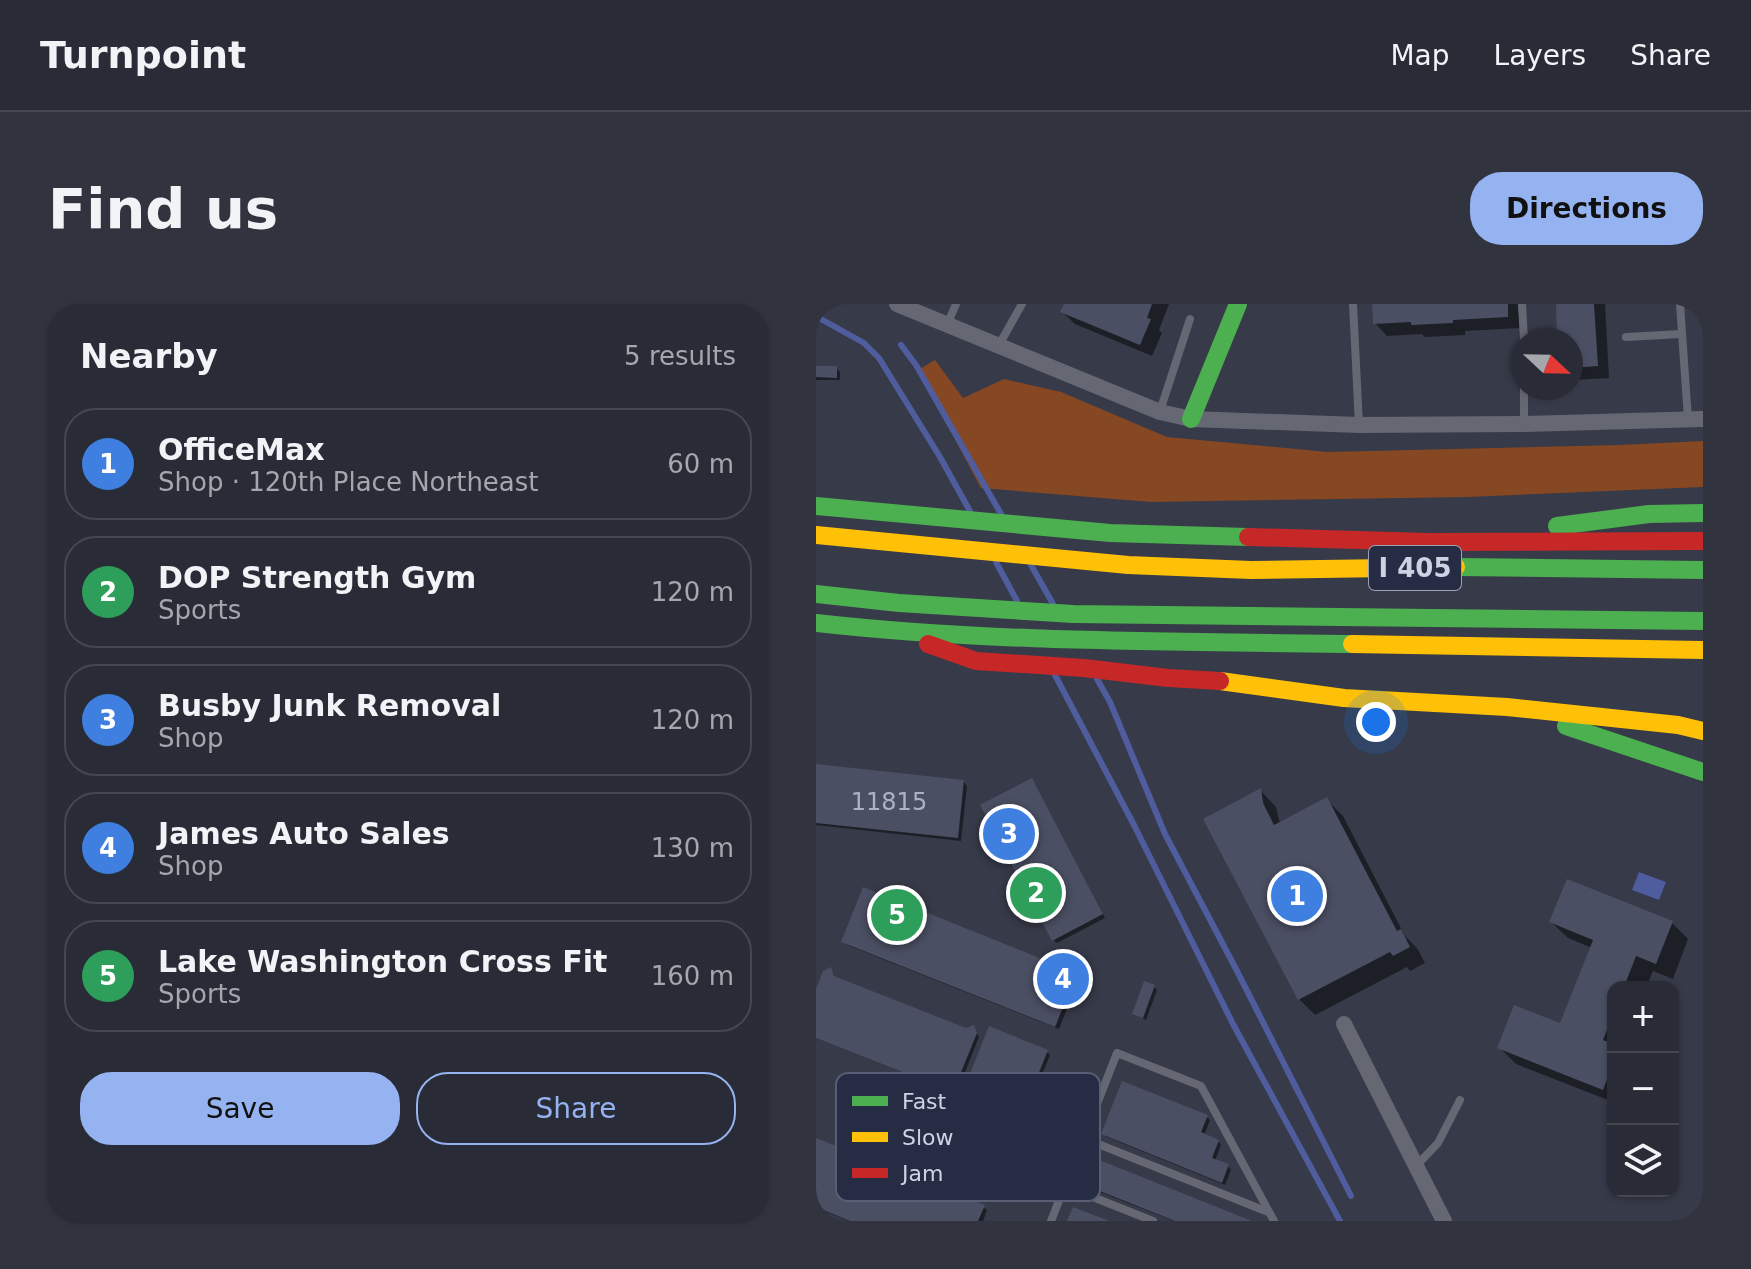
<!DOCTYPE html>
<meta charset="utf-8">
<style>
body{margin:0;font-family:"DejaVu Sans",sans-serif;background:#31343e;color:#f1f3f6}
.controls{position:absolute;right:24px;bottom:24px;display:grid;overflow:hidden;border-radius:16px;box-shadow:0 2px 6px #0004}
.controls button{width:72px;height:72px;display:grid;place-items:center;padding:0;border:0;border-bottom:2px solid #454851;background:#292c36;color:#f1f3f6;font:40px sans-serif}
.compass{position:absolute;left:695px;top:24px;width:72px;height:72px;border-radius:50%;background:#292c36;box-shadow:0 2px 6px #0004;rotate:112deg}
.you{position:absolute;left:560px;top:418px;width:28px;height:28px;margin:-20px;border:6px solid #fff;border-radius:50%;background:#1a73e8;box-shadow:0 0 0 12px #1a73e833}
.badge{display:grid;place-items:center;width:52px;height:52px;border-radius:50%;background:#95b2f1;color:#fff;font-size:26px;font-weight:700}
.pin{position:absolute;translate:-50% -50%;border:4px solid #fff;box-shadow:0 2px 8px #0006}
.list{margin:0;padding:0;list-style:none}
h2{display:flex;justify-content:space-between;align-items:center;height:104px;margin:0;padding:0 32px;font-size:34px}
h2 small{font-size:26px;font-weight:400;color:#a5a7ad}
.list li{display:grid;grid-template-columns:52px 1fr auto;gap:24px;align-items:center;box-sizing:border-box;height:112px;margin:0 16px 16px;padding:0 16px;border:2px solid #454851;border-radius:32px}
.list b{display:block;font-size:30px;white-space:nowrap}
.list p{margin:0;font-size:26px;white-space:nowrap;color:#a5a7ad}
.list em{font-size:26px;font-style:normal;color:#a5a7ad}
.actions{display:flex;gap:16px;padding:24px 32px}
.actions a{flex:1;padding:18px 0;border:2px solid #95b2f1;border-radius:32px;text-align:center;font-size:28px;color:#95b2f1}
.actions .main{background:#95b2f1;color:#111}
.icon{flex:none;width:44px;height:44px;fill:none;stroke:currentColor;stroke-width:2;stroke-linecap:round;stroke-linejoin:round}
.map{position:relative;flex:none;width:887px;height:917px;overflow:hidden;border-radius:32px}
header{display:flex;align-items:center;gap:48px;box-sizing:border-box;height:112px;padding:0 40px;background:#292c36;border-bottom:2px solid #454851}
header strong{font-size:38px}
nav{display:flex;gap:44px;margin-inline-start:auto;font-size:28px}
.intro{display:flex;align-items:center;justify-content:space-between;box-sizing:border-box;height:192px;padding:0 48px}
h1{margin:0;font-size:56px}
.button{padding:20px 36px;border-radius:32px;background:#95b2f1;color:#111;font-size:28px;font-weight:700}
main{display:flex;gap:48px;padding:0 48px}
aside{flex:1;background:#292c36;border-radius:32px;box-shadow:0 2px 6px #0004}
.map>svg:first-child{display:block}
.forest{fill:#864723}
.water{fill:#4f5d9e}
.shadow{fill:#0007}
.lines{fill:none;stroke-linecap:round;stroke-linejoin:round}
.stream{stroke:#4f5d9e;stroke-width:6}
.building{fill:#4b4f63}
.lane{stroke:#656872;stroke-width:8}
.street{stroke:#656872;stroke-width:16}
.fast{stroke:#4caf50;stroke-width:18}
.slow{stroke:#ffc107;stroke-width:18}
.jam{stroke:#c62828;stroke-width:18}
.labels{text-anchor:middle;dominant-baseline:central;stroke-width:7;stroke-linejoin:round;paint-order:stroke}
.number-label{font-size:24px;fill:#adb2c3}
.shield{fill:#262c44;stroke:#9ca1b3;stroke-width:2}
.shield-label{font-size:26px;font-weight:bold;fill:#ced3e3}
.key{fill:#262c44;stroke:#585e74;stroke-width:2}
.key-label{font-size:22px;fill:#ced3e3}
</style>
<header>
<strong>Turnpoint</strong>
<nav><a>Map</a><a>Layers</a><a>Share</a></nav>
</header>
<div class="intro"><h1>Find us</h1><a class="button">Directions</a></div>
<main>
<aside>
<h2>Nearby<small>5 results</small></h2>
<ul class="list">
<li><span class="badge" style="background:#3f7fe0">1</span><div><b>OfficeMax</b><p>Shop · 120th Place Northeast</p></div><em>60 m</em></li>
<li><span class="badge" style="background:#2e9e5b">2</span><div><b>DOP Strength Gym</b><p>Sports</p></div><em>120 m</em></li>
<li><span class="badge" style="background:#3f7fe0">3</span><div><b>Busby Junk Removal</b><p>Shop</p></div><em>120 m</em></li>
<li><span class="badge" style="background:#3f7fe0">4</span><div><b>James Auto Sales</b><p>Shop</p></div><em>130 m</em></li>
<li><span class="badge" style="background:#2e9e5b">5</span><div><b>Lake Washington Cross Fit</b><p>Sports</p></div><em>160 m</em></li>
</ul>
<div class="actions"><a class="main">Save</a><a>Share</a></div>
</aside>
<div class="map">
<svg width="887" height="917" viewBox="0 0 887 917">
<rect width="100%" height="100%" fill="#373a48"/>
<path class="forest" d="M 119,56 L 147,94 L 188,75 L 245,88 L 351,133 L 512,148 L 804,141 L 887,137 L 887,183 L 652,193 L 335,198 L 165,184 L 102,66 Z"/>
<path class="water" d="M 823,568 L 850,578 L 843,596 L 816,586 Z"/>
<g class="shadow">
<path d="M 250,0 L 353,0 L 343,26 L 346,29 L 336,52 L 259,20 L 246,8 Z"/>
<path d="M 558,0 L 702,0 L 704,24 L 649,27 L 649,31 L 609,33 L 606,30 L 571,32 L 559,19 Z"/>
<path d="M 741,0 L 789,0 L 793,74 L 757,76 L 755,74 L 755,36 L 743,36 Z"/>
<path d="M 0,64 L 20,64 L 24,68 L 24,76 L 0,76 Z"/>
<path d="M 0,462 L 148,478 L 151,482 L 145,537 L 0,521 Z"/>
<path d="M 219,480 L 289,614 L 241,639 L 237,636 Z"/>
<path d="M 445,487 L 460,503 L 464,520 L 511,496 L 527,512 L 589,632 L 601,644 L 609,659 L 594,667 L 591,663 L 499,711 L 483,695 Z"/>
<path d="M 735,618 L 856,619 L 872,635 L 857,675 L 837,667 L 830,683 L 797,683 L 797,798 L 700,760 L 683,743 L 745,722 L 776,644 L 752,634 Z"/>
<path d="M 28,638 L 260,670 L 263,674 L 243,725 L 31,641 Z"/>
<path d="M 15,666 L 20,675 L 149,726 L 157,723 L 163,733 L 142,786 L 137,788 L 0,734 L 0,690 Z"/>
<path d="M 338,683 L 341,686 L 330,716 L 319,709 Z"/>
<path d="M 230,747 L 234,751 L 175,897 L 124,876 L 120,872 Z"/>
<path d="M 391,813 L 394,816 L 388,832 L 402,837 L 405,841 L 399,857 L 412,862 L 415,866 L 409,881 L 291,833 L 287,830 Z"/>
<path d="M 0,837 L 167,903 L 171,906 L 167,917 L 33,917 L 0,904 Z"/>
<path d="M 268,879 L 431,917 L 358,917 L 271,883 Z"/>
</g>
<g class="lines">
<g class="stream">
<path d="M 3,14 L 48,39 L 63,54 L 124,153 L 155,209"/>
<path d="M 85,41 L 100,61 L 185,210"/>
<path d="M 180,258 L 201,297"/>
<path d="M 215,261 L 237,300"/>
<path d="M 239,371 L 318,521 L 417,720 L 524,917"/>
<path d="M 281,375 L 294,398 L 349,530 L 421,667 L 535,892"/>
</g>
</g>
<g class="building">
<path d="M 248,0 L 336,0 L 331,14 L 335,15 L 324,41 L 244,8 Z"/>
<path d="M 556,0 L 692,0 L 692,13 L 637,16 L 637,19 L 595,21 L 595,18 L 557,20 Z"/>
<path d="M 740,0 L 778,0 L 782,62 L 755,64 L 755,36 L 741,36 Z"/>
<path d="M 0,62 L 21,62 L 21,74 L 0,73 Z"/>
<path d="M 0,460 L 148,476 L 142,534 L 0,519 Z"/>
<path d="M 216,474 L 287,610 L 236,637 L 164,501 Z"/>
<path d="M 445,484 L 447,499 L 458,521 L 511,493 L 581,627 L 585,625 L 594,643 L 577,652 L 574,648 L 482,696 L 387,515 Z"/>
<path d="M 751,575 L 857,617 L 840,660 L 820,652 L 808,683 L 797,683 L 797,711 L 787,736 L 797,740 L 797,760 L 787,786 L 681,744 L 698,701 L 744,719 L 777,636 L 733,618 Z"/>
<path d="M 47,583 L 261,669 L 239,723 L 25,638 Z"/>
<path d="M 15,663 L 18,672 L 150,724 L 158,721 L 161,729 L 139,783 L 132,786 L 0,734 L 0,685 L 7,667 Z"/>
<path d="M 328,677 L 339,681 L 327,714 L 316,710 Z"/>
<path d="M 173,722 L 232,746 L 172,895 L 118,873 L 116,865 Z"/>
<path d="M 306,777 L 392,811 L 385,828 L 403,836 L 396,854 L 413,860 L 406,879 L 285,830 Z"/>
<path d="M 0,834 L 169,901 L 162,917 L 34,917 L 0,903 Z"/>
<path d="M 276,853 L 436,917 L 359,917 L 266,880 Z"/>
<path d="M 257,903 L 293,917 L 251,917 Z"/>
</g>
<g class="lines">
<g class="lane">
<path d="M 537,0 L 543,121"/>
<path d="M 706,0 L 708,36"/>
<path d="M 864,0 L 872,115"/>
<path d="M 131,21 L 140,0"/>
<path d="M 810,33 L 865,30"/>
<path d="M 183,41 L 206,0"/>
<path d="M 344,107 L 374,15"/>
<path d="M 708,120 L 708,84"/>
<path d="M 267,834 L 452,908"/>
<path d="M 601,861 L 622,839 L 644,796"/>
<path d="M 249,882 L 337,917"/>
<path d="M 235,917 L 301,749 L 385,782 L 458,917"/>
</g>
<g class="street">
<path d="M 81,0 L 344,108 L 375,115 L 543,121 L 708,120 L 887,115"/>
<path d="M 528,720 L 628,917"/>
</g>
<g class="fast">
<path d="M 375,115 L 422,0"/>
<path d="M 0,202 L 294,229 L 432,233"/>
<path d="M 741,222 L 833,210 L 887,209"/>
<path d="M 640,263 L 887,266"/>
<path d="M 0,290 L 83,299 L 257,310 L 887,317"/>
<path d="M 0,319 C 178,339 357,337 536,340"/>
<path d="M 750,422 L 887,468"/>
</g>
<g class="slow">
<path d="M 0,231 L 312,261 L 435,266 L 640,263"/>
<path d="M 536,340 L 887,346"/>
<path d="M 404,377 L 528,394 L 691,403 L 862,421 L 887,427"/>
</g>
<g class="jam">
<path d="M 432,233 L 612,238 L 887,237"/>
<path d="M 112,340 L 160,357 L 268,364 L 352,374 L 404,377"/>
</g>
</g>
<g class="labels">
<g class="number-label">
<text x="73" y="498">11815</text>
</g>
<rect class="shield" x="553" y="242" width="92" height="44" rx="6"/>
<g class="shield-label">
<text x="599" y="264">I 405</text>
</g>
</g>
<rect x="20" y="769" width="264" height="128" rx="12" class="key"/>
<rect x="36" y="792" width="36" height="10" fill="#4caf50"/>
<rect x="36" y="828" width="36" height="10" fill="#ffc107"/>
<rect x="36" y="864" width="36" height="10" fill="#c62828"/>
<g class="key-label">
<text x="86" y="805">Fast</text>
<text x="86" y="841">Slow</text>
<text x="86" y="877">Jam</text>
</g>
</svg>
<div class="controls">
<button>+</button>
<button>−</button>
<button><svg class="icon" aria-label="layers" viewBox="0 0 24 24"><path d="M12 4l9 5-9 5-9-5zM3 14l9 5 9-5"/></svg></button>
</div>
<svg class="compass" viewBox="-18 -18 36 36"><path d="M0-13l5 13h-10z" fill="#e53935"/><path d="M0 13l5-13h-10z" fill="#a5a7ad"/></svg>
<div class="you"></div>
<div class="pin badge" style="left:481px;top:592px;background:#3f7fe0">1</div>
<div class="pin badge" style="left:220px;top:589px;background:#2e9e5b">2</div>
<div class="pin badge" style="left:193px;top:530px;background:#3f7fe0">3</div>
<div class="pin badge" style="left:247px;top:675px;background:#3f7fe0">4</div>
<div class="pin badge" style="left:81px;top:611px;background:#2e9e5b">5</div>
</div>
</main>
